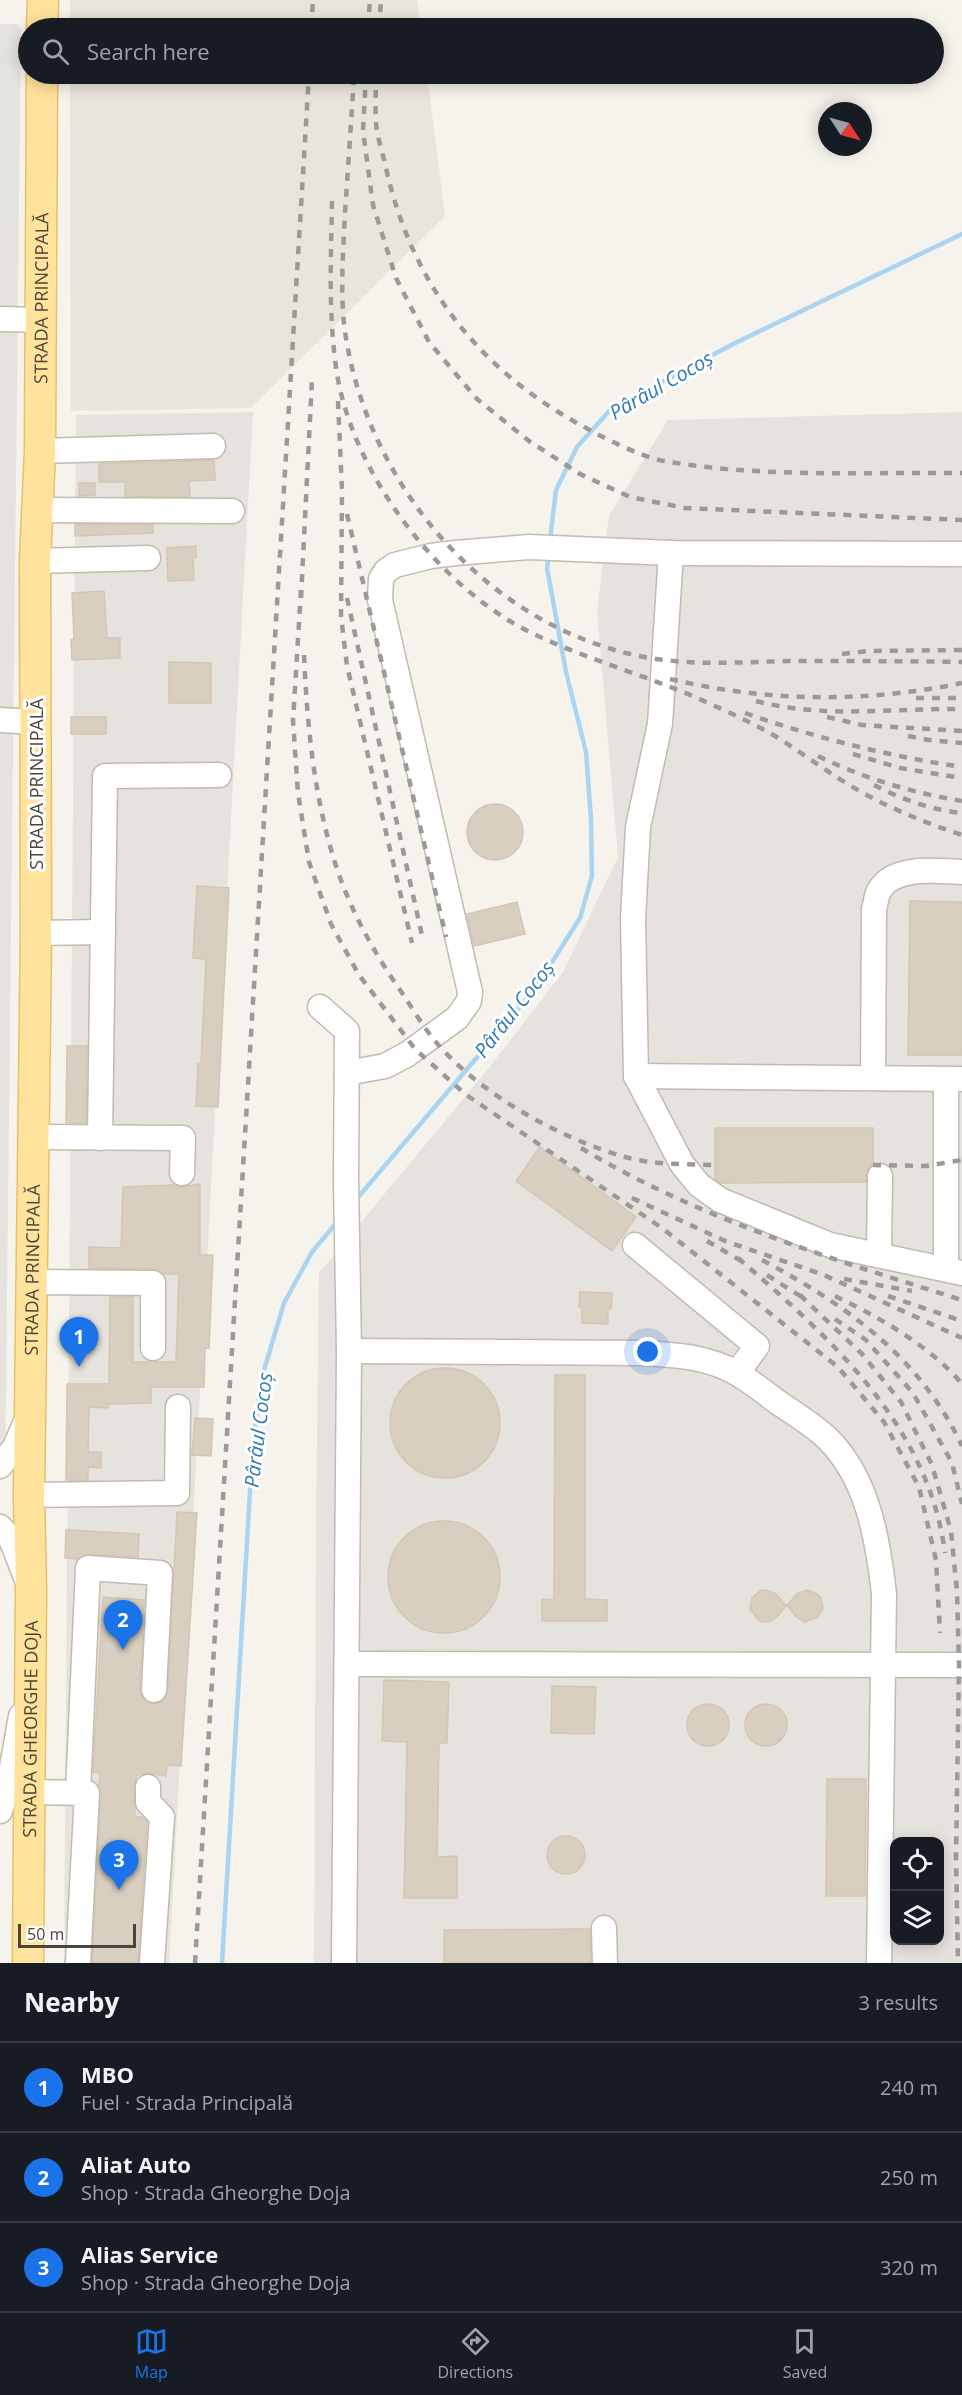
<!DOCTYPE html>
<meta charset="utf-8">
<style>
body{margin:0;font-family:"Open Sans",sans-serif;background:#20242c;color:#f1f3f6}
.controls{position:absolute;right:18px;bottom:18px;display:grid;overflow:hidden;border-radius:12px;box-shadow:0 3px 15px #0003}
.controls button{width:54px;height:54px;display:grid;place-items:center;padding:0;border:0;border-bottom:2px solid #363941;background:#171b24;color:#f1f3f6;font:30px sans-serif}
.compass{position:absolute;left:818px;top:102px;width:54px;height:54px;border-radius:50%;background:#171b24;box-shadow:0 3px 15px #0003;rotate:126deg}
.scale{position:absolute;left:18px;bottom:15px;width:118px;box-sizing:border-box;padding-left:6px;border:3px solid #4b4439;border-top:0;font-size:16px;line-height:21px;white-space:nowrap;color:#4b4439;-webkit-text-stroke:4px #fff;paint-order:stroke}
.you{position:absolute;left:648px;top:1352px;width:21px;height:21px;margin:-15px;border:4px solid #fff;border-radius:50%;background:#1a73e8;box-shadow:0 0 0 9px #1a73e833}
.badge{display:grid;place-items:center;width:39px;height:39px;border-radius:50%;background:#1a73e8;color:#fff;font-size:20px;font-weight:700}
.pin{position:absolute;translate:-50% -50px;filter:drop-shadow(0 2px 3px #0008)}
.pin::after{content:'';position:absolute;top:32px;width:21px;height:18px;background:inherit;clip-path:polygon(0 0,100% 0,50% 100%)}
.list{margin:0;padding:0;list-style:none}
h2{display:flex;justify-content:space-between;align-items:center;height:78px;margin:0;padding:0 24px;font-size:26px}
h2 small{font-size:20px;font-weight:400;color:#9ea1a6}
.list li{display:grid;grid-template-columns:39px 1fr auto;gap:18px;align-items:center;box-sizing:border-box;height:90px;padding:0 24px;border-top:2px solid #363941}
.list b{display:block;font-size:22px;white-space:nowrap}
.list p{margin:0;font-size:20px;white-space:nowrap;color:#9ea1a6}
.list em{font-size:20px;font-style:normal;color:#9ea1a6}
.icon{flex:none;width:33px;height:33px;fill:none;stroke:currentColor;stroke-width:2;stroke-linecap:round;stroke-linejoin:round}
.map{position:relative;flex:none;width:962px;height:1963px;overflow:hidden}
.search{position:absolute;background:#171b24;box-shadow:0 3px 15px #0003;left:18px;right:18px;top:18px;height:66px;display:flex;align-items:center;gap:15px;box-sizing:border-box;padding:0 21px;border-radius:33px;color:#9ea1a6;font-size:22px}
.sheet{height:348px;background:#171b24}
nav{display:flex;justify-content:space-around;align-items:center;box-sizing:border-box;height:84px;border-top:2px solid #363941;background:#171b24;font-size:16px;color:#9ea1a6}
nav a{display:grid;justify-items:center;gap:3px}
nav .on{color:#1a73e8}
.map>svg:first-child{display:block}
.residential{fill:#eae5da}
.industrial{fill:#e6e2dd;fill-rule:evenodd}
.parking{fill:#e5e3e0}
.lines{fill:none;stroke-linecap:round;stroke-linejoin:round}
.stream{stroke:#a9d4f2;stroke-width:4.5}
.building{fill:#d8cfc1;stroke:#d3c7b4;stroke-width:1.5}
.minor-casing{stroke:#c2bbae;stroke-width:27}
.major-casing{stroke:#e6c16a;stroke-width:33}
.minor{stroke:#fff;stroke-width:24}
.major{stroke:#ffe39c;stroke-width:30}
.rail{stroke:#9a9a9a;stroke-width:4.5;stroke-dasharray:8 8;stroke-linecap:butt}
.labels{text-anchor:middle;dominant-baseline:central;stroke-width:6;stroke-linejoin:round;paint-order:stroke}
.street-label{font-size:18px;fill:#4b4439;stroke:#fff}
.water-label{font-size:20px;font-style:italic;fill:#2e7ab2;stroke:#fff}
</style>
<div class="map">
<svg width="962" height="1963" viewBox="0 0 962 1963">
<rect width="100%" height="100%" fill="#f6f3ec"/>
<g class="residential">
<path d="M 70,0 L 417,0 L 421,28 L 70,28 Z"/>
<path d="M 70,74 L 427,74 L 445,216 L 251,408 L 71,411 Z"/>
</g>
<g class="industrial">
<path d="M 0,27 L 21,27 L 5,1478 L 0,1478 Z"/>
<path d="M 253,412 L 169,1963 L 64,1963 L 76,415 Z"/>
<path d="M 962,412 L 962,1963 L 314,1963 L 316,1515 L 319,1273 L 488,1069 L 563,972 L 618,857 L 597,611 L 609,516 L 668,420 ZM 894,1842 L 940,1842 L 940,1940 L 894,1940 Z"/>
</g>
<g class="parking">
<path d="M 0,24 L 18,24 L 16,223 L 0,223 Z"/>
<path d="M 0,734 L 9,734 L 7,939 L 0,939 Z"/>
</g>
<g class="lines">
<g class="stream">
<path d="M 550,540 L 556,490 L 577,447 L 611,409 L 737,342 L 962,234"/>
<path d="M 354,1202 L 535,989 L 580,918 L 592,876 L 591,819 L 586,752 L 566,672 L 547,568 L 549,555"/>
<path d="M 222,1963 L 253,1441 L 262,1377 L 284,1303 L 312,1252 L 337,1222"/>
</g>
</g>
<g class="building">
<path d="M 214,460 L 215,480 L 189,481 L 190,497 L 125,496 L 125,482 L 99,482 L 99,464 Z"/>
<path d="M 79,483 L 95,483 L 95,495 L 79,496 Z"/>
<path d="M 75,524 L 153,525 L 153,533 L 75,536 Z"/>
<path d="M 196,546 L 196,558 L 193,558 L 194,580 L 168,581 L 167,548 Z"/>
<path d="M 104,591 L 107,638 L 120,638 L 120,658 L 72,660 L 71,640 L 74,639 L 72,593 Z"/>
<path d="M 169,662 L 211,663 L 211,703 L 169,703 Z"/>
<rect x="71" y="717" width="35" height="17"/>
<circle cx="495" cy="832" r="28"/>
<path d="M 197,886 L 229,888 L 218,1107 L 196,1106 L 198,1064 L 201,1064 L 206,959 L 193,958 Z"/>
<path d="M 910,901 L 962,902 L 962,1055 L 908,1055 Z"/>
<path d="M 517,902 L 525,934 L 474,946 L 467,914 Z"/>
<path d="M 67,1046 L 87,1046 L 86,1123 L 66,1123 Z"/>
<path d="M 715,1128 L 873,1128 L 873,1164 L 868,1169 L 866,1182 L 720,1183 L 715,1179 Z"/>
<path d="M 540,1147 L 636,1217 L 612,1251 L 516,1181 Z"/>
<path d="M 200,1184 L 200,1255 L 213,1255 L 209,1348 L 205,1348 L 204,1387 L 151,1387 L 151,1403 L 108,1404 L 108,1408 L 89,1407 L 88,1452 L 101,1452 L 101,1468 L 88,1467 L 88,1480 L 66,1480 L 67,1384 L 109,1384 L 110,1297 L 133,1297 L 133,1362 L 176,1362 L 179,1274 L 164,1274 L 153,1269 L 89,1268 L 89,1247 L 121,1248 L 123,1187 L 174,1185 L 182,1187 Z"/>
<path d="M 580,1292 L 612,1293 L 611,1309 L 608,1309 L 608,1324 L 582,1323 L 582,1307 L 579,1307 Z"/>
<circle cx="445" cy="1423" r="55"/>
<path d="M 555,1375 L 585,1375 L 585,1599 L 607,1600 L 607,1621 L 542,1621 L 542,1599 L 554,1600 Z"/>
<path d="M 195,1418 L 213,1419 L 211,1456 L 192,1455 Z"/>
<path d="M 177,1512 L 197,1513 L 181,1766 L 167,1765 L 166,1776 L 149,1773 L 137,1775 L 134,1786 L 135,1817 L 143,1817 L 147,1822 L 138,1963 L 92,1963 L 101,1794 L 99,1785 L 100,1773 L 93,1772 L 103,1597 L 144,1600 L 140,1690 L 142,1697 L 147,1702 L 154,1704 L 161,1702 L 166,1697 L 168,1691 Z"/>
<circle cx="444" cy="1577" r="56"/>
<path d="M 66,1530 L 139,1534 L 138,1557 L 89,1554 L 78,1559 L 65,1558 Z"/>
<path d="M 766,1590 L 776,1594 L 786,1606 L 777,1617 L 769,1622 L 759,1621 L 750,1609 L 752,1598 L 760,1591 Z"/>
<path d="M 807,1590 L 817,1594 L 821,1598 L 823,1608 L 818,1617 L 805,1622 L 796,1617 L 787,1605 L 797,1594 Z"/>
<path d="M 384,1680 L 449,1682 L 447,1743 L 439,1743 L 437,1857 L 457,1856 L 457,1898 L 404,1898 L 407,1742 L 382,1741 Z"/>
<path d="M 552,1686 L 596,1687 L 594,1734 L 551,1733 Z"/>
<circle cx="766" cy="1725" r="21"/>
<circle cx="708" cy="1725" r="21"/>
<path d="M 827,1779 L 866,1779 L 865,1896 L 826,1896 Z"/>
<circle cx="566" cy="1855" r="19"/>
<path d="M 590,1929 L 591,1963 L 444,1963 L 444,1930 Z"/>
</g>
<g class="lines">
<g class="minor-casing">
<g id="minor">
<path d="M 0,319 L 41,320"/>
<path d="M 40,451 L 213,446"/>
<path d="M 37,510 L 232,511"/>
<path d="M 671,553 L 660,724 L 638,827 L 633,919 L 636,1076 L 682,1164 L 699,1185 L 720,1200 L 830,1245 L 962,1273"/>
<path d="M 35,561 L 148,558"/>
<path d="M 0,720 L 35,722"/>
<path d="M 36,933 L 103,932"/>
<path d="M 320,1007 L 347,1031 L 346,1181 L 349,1351 L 344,1963"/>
<path d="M 347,1073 L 385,1066 L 406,1055 L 457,1018 L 469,1001 L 470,992 L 380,600 L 381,579 L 386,571 L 395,565 L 431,556 L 455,553 L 529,547 L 671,553 L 962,554"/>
<path d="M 636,1076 L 962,1079"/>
<path d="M 873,1078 L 874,909 C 876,903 876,896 879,891 C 893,865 937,871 962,872"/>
<path d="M 946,1079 L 946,1269"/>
<path d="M 35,1137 L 183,1138 L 182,1173"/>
<path d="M 100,1138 L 105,776 L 219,775"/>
<path d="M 635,1245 L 757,1346 L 737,1373"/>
<path d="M 879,1255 L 880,1176"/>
<path d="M 33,1282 L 153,1283 L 153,1348"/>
<path d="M 349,1351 L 640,1353 C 674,1355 708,1356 738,1374 C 752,1382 765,1393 779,1403 C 795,1414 813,1425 827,1438 C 868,1478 878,1540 884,1594 L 879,1963"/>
<path d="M 0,1466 L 15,1447 L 27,1419"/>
<path d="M 29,1495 L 177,1493 L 178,1407"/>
<path d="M 0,1527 L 11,1539 L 27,1580"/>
<path d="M 347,1664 L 962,1665"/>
<path d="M 148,1787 L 148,1802 L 162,1817 L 152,1963"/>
<path d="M 30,1792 L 87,1793 L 78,1963"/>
<path d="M 78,1792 L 88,1568 L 160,1573 L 154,1690"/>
<path d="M 0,1811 L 10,1778 L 21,1716"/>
<path d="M 604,1928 L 605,1963"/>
</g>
</g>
<g class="major-casing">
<g id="major">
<path d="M 42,28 L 43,0"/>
<path id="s1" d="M 28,1963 L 31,1592 L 29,1495 L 36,933 L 35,561 L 40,451 L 42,74"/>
</g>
</g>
<use href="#minor" class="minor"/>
<use href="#major" class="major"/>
<g class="rail">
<path d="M 311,28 L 313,0"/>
<path d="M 368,28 L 370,0"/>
<path d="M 379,28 L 381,0"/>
<path d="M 366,74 L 363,131 L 373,205 L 396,278 L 429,342 L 477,399 L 529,441 L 580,474 L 630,497 L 685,508 L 962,520"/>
<path d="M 376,74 C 376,90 375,107 376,123 C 377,138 383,153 386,168 C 411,281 476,367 577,423 C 600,436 638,456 664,461 C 762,478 863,472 962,473"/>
<path d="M 354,77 C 351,123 348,168 345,213 C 343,257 339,301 347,344 C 375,500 502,639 663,660 C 705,665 747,662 789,661 C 847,661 904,661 962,662"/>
<path d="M 332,201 C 331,259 328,316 337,374 C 354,477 443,593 538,636 C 596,663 659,679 717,707 C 737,716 756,725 775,736 C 803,753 829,774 858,790 C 891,809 926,823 962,835"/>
<path d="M 338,401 L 342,490 L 341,616 L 347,666 L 412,943"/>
<path d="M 347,514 L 446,937"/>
<path d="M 301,590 L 293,721 L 298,793 L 309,862 L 331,924 L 359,975 L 415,1049 L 465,1094 L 662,1228 L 838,1367 L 884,1422 L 919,1487 L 936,1560 L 940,1633"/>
<path d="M 301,598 L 312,379"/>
<path d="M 347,598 L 423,940"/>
<path d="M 842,654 L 868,651 L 962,650"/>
<path d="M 304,655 C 307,722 313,788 332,853 C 346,901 369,945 398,987 C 409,1003 419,1020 431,1036 C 474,1091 558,1138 625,1157 C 654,1165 685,1164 715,1165"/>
<path d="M 670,679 C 767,702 865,703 962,683"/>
<path d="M 916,698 L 962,698"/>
<path d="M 756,701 C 824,719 893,708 962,709"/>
<path d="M 745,713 C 816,738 888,756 962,767"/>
<path d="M 827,717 L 862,725 L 962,731"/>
<path d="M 908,736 L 929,740 L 962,743"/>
<path d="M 853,754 L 900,768 L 962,778"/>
<path d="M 818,756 C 863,778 913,793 962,801"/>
<path d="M 874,785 C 901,799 932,810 962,813"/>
<path d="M 581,1148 C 699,1219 832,1259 962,1300"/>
<path d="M 873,1165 L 926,1166 L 962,1160"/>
<path d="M 632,1198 L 725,1241 L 824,1275 L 962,1338"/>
<path d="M 707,1241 L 743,1262"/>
<path d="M 738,1258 C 830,1338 928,1424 945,1553"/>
<path d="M 762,1260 C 845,1304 921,1358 962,1446"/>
<path d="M 767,1275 L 805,1299"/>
<path d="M 844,1279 L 912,1291"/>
<path d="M 800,1295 L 862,1354 L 901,1402 L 932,1465 L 951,1531 L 957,1591 L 959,1665 L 956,1857 L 958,1963"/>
<path d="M 835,1296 C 879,1317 930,1346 962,1384"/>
<path d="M 888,1296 L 962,1321"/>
<path d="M 835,1319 L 866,1340 L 913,1393 L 952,1463 L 962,1504"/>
<path d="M 195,1963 L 309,74"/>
</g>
</g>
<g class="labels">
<g class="street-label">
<text stroke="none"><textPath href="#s1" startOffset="1665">STRADA PRINCIPALĂ</textPath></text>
<text transform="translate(36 784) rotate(-90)">STRADA PRINCIPALĂ</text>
<text stroke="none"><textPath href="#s1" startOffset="693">STRADA PRINCIPALĂ</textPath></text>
<text stroke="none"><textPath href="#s1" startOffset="234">STRADA GHEORGHE DOJA</textPath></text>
</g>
<g class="water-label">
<text transform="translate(661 385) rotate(-30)">Pârâul Cocoș</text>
<text transform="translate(514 1009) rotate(-52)">Pârâul Cocoș</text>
<text transform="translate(258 1430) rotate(-83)">Pârâul Cocoș</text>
</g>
</g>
</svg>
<div class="controls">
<button><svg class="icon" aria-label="locate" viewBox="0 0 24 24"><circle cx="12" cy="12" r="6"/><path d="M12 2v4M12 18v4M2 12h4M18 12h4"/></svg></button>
<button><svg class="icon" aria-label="layers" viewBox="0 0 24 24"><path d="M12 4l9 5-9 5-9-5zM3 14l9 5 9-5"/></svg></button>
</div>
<svg class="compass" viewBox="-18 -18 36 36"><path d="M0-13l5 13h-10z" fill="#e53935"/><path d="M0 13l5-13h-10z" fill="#9ea1a6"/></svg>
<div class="scale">50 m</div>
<div class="you"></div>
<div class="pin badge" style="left:79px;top:1367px">1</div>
<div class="pin badge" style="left:123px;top:1650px">2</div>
<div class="pin badge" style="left:119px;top:1890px">3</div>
<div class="search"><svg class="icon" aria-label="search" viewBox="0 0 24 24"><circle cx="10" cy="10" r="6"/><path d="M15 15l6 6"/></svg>Search here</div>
</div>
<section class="sheet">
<h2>Nearby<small>3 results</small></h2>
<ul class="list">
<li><span class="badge">1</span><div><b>MBO</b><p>Fuel · Strada Principală</p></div><em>240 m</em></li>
<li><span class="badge">2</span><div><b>Aliat Auto</b><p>Shop · Strada Gheorghe Doja</p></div><em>250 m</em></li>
<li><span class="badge">3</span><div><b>Alias Service</b><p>Shop · Strada Gheorghe Doja</p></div><em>320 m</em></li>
</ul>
</section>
<nav>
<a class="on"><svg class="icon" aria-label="map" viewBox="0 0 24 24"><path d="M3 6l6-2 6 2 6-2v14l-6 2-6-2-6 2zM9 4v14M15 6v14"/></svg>Map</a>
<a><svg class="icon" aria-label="directions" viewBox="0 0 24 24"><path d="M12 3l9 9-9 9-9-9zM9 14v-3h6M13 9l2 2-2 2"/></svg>Directions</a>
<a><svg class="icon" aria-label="saved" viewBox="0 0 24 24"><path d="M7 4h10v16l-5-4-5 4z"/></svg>Saved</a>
</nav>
